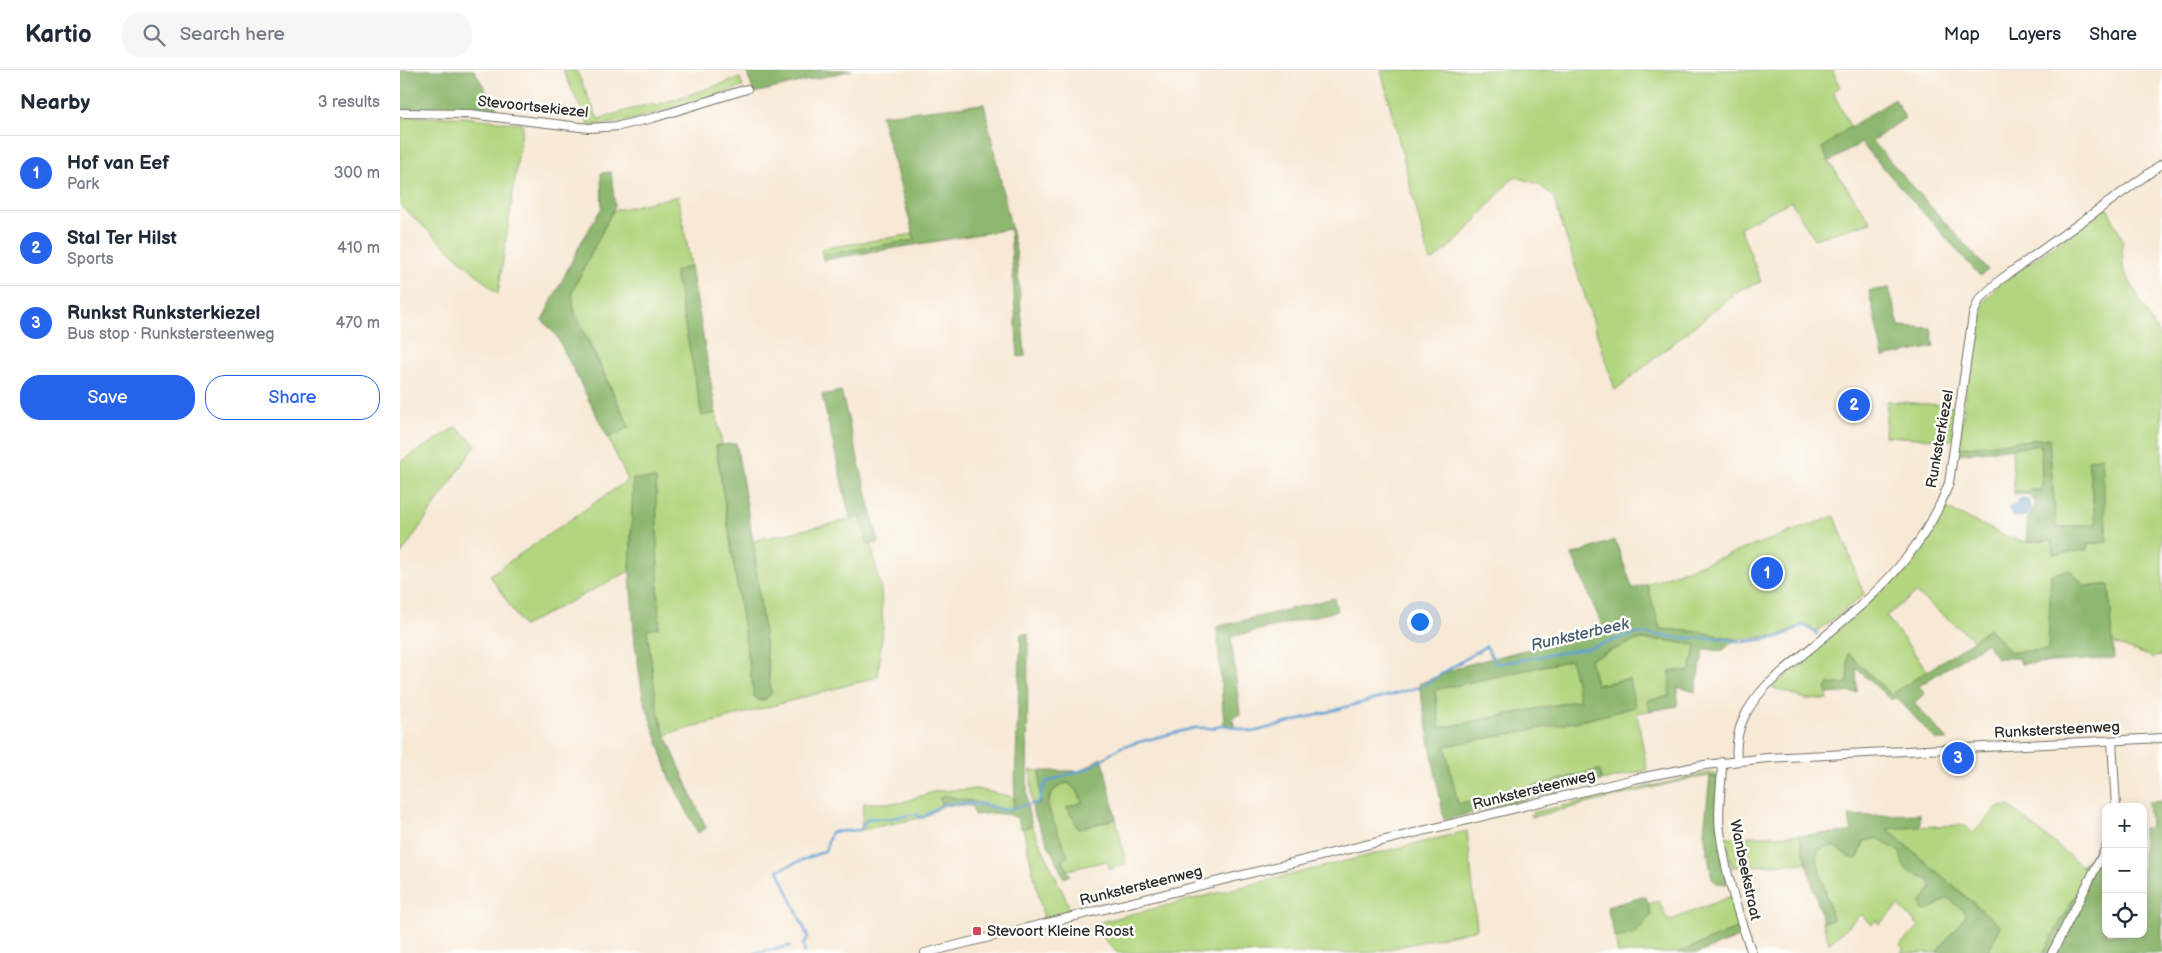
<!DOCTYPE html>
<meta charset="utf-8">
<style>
body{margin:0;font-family:"Balsamiq Sans",sans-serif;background:#f6f6f7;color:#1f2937}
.controls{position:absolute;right:15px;bottom:15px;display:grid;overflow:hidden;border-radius:10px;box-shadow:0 2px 8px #0003}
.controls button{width:45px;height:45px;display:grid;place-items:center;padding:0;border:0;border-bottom:1px solid #e0e1e3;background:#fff;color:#1f2937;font:25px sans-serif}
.you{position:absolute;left:1019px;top:551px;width:18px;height:18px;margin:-12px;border:4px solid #fff;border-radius:50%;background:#1a73e8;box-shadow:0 0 0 8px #1a73e833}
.badge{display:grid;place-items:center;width:32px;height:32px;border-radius:50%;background:#2563eb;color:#fff;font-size:16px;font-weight:700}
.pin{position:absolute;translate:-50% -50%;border:2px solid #fff;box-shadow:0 1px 5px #0006}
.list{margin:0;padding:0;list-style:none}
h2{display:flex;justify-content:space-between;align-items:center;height:65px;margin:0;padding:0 20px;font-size:21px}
h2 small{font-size:16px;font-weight:400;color:#747a83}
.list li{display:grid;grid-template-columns:32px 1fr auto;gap:15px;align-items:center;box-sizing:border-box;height:75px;padding:0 20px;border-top:1px solid #e0e1e3}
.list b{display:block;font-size:19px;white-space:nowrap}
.list p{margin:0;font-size:16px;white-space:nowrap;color:#747a83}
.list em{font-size:16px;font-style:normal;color:#747a83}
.actions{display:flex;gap:10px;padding:15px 20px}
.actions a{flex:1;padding:11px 0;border:1px solid #2563eb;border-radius:20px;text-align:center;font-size:18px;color:#2563eb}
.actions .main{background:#2563eb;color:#fff}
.icon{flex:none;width:28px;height:28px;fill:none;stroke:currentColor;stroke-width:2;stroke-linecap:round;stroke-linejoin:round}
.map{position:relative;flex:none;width:1762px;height:883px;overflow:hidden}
header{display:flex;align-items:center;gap:30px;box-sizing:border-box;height:70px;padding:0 25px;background:#fff;border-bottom:1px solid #e0e1e3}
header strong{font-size:24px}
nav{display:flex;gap:28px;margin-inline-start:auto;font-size:18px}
.search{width:350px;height:45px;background:#f6f6f7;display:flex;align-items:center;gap:12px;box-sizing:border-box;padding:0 18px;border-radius:20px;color:#747a83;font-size:19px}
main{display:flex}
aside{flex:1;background:#fff}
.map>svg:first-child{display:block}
.green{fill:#b2d67f;stroke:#6e8055}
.forest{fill:#8db76e;stroke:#5c714c;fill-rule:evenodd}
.water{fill:#63a2d5;stroke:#476680}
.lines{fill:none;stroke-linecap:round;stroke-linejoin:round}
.stream{stroke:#63a2d5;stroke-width:2.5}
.minor-casing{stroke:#726e66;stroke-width:10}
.minor{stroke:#fff;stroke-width:8}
.poi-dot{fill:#d1495b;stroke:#fdfcf7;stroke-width:2}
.labels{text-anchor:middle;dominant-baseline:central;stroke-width:5;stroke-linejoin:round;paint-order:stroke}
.street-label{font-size:15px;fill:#2b2b2b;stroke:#fdfcf7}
.poi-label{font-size:15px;fill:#2b2b2b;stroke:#fdfcf7;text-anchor:start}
.water-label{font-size:16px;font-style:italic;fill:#415b6f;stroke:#fdfcf7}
</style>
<header>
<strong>Kartio</strong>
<div class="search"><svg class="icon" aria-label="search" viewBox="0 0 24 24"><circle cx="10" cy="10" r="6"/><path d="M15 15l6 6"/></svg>Search here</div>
<nav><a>Map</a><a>Layers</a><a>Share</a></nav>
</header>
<main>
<aside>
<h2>Nearby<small>3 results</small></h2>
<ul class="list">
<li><span class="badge">1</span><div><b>Hof van Eef</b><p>Park</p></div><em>300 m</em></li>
<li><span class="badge">2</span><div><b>Stal Ter Hilst</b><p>Sports</p></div><em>410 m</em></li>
<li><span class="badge">3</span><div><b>Runkst Runksterkiezel</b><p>Bus stop · Runkstersteenweg</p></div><em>470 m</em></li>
</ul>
<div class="actions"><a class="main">Save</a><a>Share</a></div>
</aside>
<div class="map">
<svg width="1762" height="883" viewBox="0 0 1762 883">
<rect width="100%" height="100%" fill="#fdfcf7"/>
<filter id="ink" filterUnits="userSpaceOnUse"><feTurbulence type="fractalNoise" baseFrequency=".02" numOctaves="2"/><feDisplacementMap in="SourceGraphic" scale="10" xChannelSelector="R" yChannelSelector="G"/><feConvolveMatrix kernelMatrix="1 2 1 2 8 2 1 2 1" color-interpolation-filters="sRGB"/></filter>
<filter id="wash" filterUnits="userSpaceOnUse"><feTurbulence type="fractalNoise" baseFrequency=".0096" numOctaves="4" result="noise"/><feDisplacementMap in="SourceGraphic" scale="20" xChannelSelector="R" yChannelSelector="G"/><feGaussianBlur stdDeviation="1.12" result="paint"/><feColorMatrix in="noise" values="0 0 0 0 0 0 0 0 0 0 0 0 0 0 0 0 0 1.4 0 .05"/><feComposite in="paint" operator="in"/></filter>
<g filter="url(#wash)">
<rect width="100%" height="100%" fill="#f7e9d5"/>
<g class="green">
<path d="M 163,0 L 176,0 L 198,49 L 252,33 L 254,36 L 340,8 L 343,17 L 229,51 L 189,56 Z"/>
<path d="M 981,0 L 1432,0 L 1440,17 L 1433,22 L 1450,57 L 1422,78 L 1429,92 L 1471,152 L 1414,169 L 1391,131 L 1340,157 L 1361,212 L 1341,219 L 1215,320 L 1153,126 L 1138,114 L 1116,107 L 1109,112 L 1060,168 L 1032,191 L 1029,189 Z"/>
<path d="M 0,47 L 64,47 L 123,54 L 98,224 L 0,135 Z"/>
<path d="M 278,126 L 291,196 L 275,202 L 302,345 L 316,343 L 322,375 L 316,376 L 340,537 L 360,631 L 365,630 L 371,624 L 353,471 L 461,447 L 468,475 L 471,474 L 481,520 L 483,555 L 478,607 L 265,665 L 257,637 L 247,560 L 259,557 L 256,409 L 233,410 L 230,501 L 123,556 L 90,505 L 228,410 L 208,368 L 229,356 L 174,239 L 172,222 L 212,141 Z"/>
<path d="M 1707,138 L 1722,168 L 1723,199 L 1762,270 L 1762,586 L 1752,587 L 1713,573 L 1709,515 L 1684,516 L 1671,501 L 1651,504 L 1648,580 L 1610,582 L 1589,558 L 1574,570 L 1516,523 L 1486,546 L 1528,601 L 1491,625 L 1448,584 L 1448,613 L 1427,615 L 1427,629 L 1406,629 L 1372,617 L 1497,507 L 1543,437 L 1606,466 L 1627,472 L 1653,470 L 1653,484 L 1687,479 L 1687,474 L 1707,472 L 1688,390 L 1696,454 L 1656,458 L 1649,368 L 1559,378 L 1571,276 L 1577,243 L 1581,235 L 1600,214 Z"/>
<path d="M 513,164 L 515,170 L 422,185 L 421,179 Z"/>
<path d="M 1487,331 L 1552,336 L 1557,342 L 1552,370 L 1485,366 Z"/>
<path d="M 56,357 L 76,375 L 0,486 L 0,392 Z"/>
<path d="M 1641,375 L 1642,420 L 1614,421 L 1612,378 Z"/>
<path d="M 1435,446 L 1464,525 L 1416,562 L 1404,554 L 1377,566 L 1336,569 L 1301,562 L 1260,559 L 1247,514 Z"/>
<path d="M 1237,570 L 1263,570 L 1296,575 L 1290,602 L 1269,626 L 1247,630 L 1250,641 L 1237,643 L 1247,700 L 1202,711 L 1198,700 L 1058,734 L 1044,676 L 1185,650 L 1235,637 L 1229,609 L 1196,615 L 1190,589 Z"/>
<path d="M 1171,590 L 1180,630 L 1040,658 L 1035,620 Z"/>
<path d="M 631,700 L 640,701 L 640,735 L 632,735 Z"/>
<path d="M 1314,702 L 1319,708 L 1310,706 L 1289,709 L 1132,747 L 1131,743 Z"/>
<path d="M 668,713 C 687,728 682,737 678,759 L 716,749 L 726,794 L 710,799 L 707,791 L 667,800 L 662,789 L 668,786 C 658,763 631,723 668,713 Z"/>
<path d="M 576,719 L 614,727 L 612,741 L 569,730 L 540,733 L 544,735 L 525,747 L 461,760 L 464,733 L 500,733 L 536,721 Z"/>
<path d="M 1609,736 L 1689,802 L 1643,883 L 1588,883 L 1600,856 L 1486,758 L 1565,755 L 1573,763 L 1598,737 Z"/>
<path d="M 632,756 L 668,834 L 667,841 L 644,849 L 623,758 Z"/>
<path d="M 1067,761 L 1077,859 L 972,883 L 717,883 L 700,864 L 699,853 L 704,851 Z"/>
<path d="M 1399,765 L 1407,793 L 1332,797 L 1325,767 Z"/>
<path d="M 1478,768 L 1500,782 L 1517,805 L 1527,807 L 1531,819 L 1527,822 L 1527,841 L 1548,828 L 1568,844 L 1536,883 L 1501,883 L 1504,879 L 1500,875 L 1519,856 L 1499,836 L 1479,854 L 1476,850 L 1471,855 L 1461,844 L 1429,874 L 1423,852 L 1433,849 L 1416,787 L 1418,780 C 1433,773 1438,777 1450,788 L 1459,786 L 1464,771 Z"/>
<path d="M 1332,826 L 1339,858 L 1278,883 L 1218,883 L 1215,868 L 1235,864 L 1251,845 L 1248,834 L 1259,831 L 1268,851 Z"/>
</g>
<g class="forest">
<path d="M 0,0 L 74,0 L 97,39 L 97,44 L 0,39 Z"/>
<path d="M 346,0 L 452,0 L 354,23 Z"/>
<path d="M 1495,29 L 1505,48 L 1472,71 L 1588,200 L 1580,206 L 1461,73 L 1429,92 L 1422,78 L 1447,59 Z"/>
<path d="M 584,34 L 616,181 L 625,286 L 618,287 L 610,159 L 423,190 L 422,185 L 515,170 L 481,45 Z"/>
<path d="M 211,102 L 215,136 L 172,222 L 174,243 L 229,357 L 208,368 L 156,265 L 142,250 L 181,173 L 202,137 L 201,103 Z"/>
<path d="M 291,196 L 316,343 L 302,346 L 275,201 Z"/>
<path d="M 1489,218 L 1499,256 L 1531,258 L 1534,277 L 1483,287 L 1469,221 Z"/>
<path d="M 441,321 L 479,473 L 468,475 L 461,447 L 450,448 L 422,325 Z"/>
<path d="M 1649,368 L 1656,458 L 1696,454 L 1688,390 L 1702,387 L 1707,472 L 1687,474 L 1687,480 L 1653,484 L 1652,470 L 1627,472 L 1627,450 L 1636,434 L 1629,424 L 1614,425 L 1614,421 L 1642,420 L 1641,375 L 1558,384 L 1559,378 Z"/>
<path d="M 336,373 L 353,471 L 371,624 C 364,630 362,632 354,627 L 316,376 Z"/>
<path d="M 233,409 L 256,409 L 259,557 L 247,560 L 257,637 L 263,659 L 306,758 L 298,763 L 270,708 L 243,627 L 235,573 L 230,506 Z"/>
<path d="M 1215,470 L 1233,519 L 1247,514 L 1260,559 L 1301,562 L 1336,569 L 1322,581 L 1304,579 L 1295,622 L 1278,617 L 1277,636 L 1250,641 L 1247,630 L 1269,626 L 1270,601 L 1290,601 L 1296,575 L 1263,570 L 1237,570 L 1190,589 L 1196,615 L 1229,609 L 1235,637 L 1185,650 L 1045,676 L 1058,734 L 1199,700 L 1202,711 L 1044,750 L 1019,614 L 1062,596 L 1204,560 L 1172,485 ZM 1171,590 L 1180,630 L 1040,658 L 1035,620 Z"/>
<path d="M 1665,501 L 1671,501 L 1684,516 L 1709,515 L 1714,588 L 1621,594 L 1619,588 L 1597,588 L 1586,573 L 1519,616 L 1525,623 L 1514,633 L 1548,670 L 1536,670 L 1496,627 L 1491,630 L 1456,598 L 1457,622 L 1427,624 L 1427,615 L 1448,613 L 1448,583 L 1491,625 L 1574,570 L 1589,558 L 1610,582 L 1648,580 L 1651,504 Z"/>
<path d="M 934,528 L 937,541 L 831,567 L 840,644 L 832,648 L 835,657 L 824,654 L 817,557 Z"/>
<path d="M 621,564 L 628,564 L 627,736 L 632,756 L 621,759 L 618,749 L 611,745 L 594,743 L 574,745 L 572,736 L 544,735 L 539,729 L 544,725 L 603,740 L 612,741 L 614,738 Z"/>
<path d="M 702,687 L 716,749 L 678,759 L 667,737 L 683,732 L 678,721 L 668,713 C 655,716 649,723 647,736 L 668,786 L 662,790 L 670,805 L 664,808 L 633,742 L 632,735 L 640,734 L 640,701 L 681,701 Z"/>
<path d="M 1310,706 L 1319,708 L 1328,808 L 1326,814 L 1317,813 L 1312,809 L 1304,762 Z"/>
<path d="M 1762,731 L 1762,883 L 1643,883 L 1689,802 L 1681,796 L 1694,781 L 1706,781 L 1706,864 L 1743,864 L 1743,758 L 1750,758 L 1748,732 Z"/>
<path d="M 1520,744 L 1520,757 L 1487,759 L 1600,856 L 1588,883 L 1536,883 L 1567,844 L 1548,828 L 1527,841 L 1522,840 L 1521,832 C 1524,828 1529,823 1531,819 C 1536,806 1510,806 1505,798 C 1502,793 1501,787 1500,782 L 1478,768 L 1464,771 L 1457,789 C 1438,785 1441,769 1418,780 L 1416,787 L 1433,850 L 1423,852 L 1399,765 L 1452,762 L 1449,746 Z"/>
<path d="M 1246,826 L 1251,845 L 1235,864 L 1215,868 L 1207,837 Z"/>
<path d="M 1339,858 L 1342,866 L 1298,883 L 1278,883 Z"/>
</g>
<path class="water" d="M 1620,429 L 1628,430 L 1631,440 L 1625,446 L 1614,447 L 1608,438 L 1617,434 Z"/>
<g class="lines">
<g class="stream">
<path d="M 1024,615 L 1086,576 L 1096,594 L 1189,578 L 1238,563 L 1281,568 L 1322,568 L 1342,572 L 1380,567 L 1404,555 L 1417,564"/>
<path d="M 631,734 L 638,733 L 646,712 L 689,698 L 721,677 L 743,671 L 794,658 L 813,658 L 824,655 L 853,662 L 1020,617"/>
<path d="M 403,875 L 408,867 L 378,800 L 425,781 L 431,762 L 460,760 L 468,748 L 487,749 L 516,744 L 522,748 L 543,734 L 581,734 L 603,740 L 628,735"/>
<path d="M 403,875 L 405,883"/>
<path d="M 355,883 L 390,876"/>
</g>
</g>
</g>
<g filter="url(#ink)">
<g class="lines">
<g class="minor-casing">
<g id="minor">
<path d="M 0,43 L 70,44 L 189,58 L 219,56 L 253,48 L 347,19"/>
<path d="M 1712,671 L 1716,737"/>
<path d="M 1337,690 C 1334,659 1346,638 1367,615 C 1437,553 1516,505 1549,413 L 1573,245 L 1579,230 L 1600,210 L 1762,94"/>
<path d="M 1322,692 C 1322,715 1317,738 1320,761 C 1325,801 1338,845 1352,883"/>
<path d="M 525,883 L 1234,709 L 1305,695 L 1367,688 L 1762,668"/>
<path d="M 1652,883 L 1706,778"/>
</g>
</g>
<use href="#minor" class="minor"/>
</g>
</g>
<rect class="poi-dot" x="572" y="856" width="10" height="10" rx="2.5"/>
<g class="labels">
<g class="street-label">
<text transform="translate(133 37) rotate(6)">Stevoortsekiezel</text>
<text transform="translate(1540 369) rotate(-80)">Runksterkiezel</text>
<text transform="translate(1657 660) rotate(-3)">Runkstersteenweg</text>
<text transform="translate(1134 720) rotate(-14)">Runkstersteenweg</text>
<text transform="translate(1345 800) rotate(78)">Wanbeekstraat</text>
<text transform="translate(741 816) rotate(-14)">Runkstersteenweg</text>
</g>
<g class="poi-label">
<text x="587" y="861">Stevoort Kleine Roost</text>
</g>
<g class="water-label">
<text transform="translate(1180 565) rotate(-13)">Runksterbeek</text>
</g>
</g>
</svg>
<div class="controls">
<button>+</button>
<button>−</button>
<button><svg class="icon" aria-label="locate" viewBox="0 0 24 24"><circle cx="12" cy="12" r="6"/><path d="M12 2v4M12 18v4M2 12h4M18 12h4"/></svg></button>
</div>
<div class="you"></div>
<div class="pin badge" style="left:1367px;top:503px">1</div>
<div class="pin badge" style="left:1454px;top:335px">2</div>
<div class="pin badge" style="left:1558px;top:688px">3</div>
</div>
</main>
